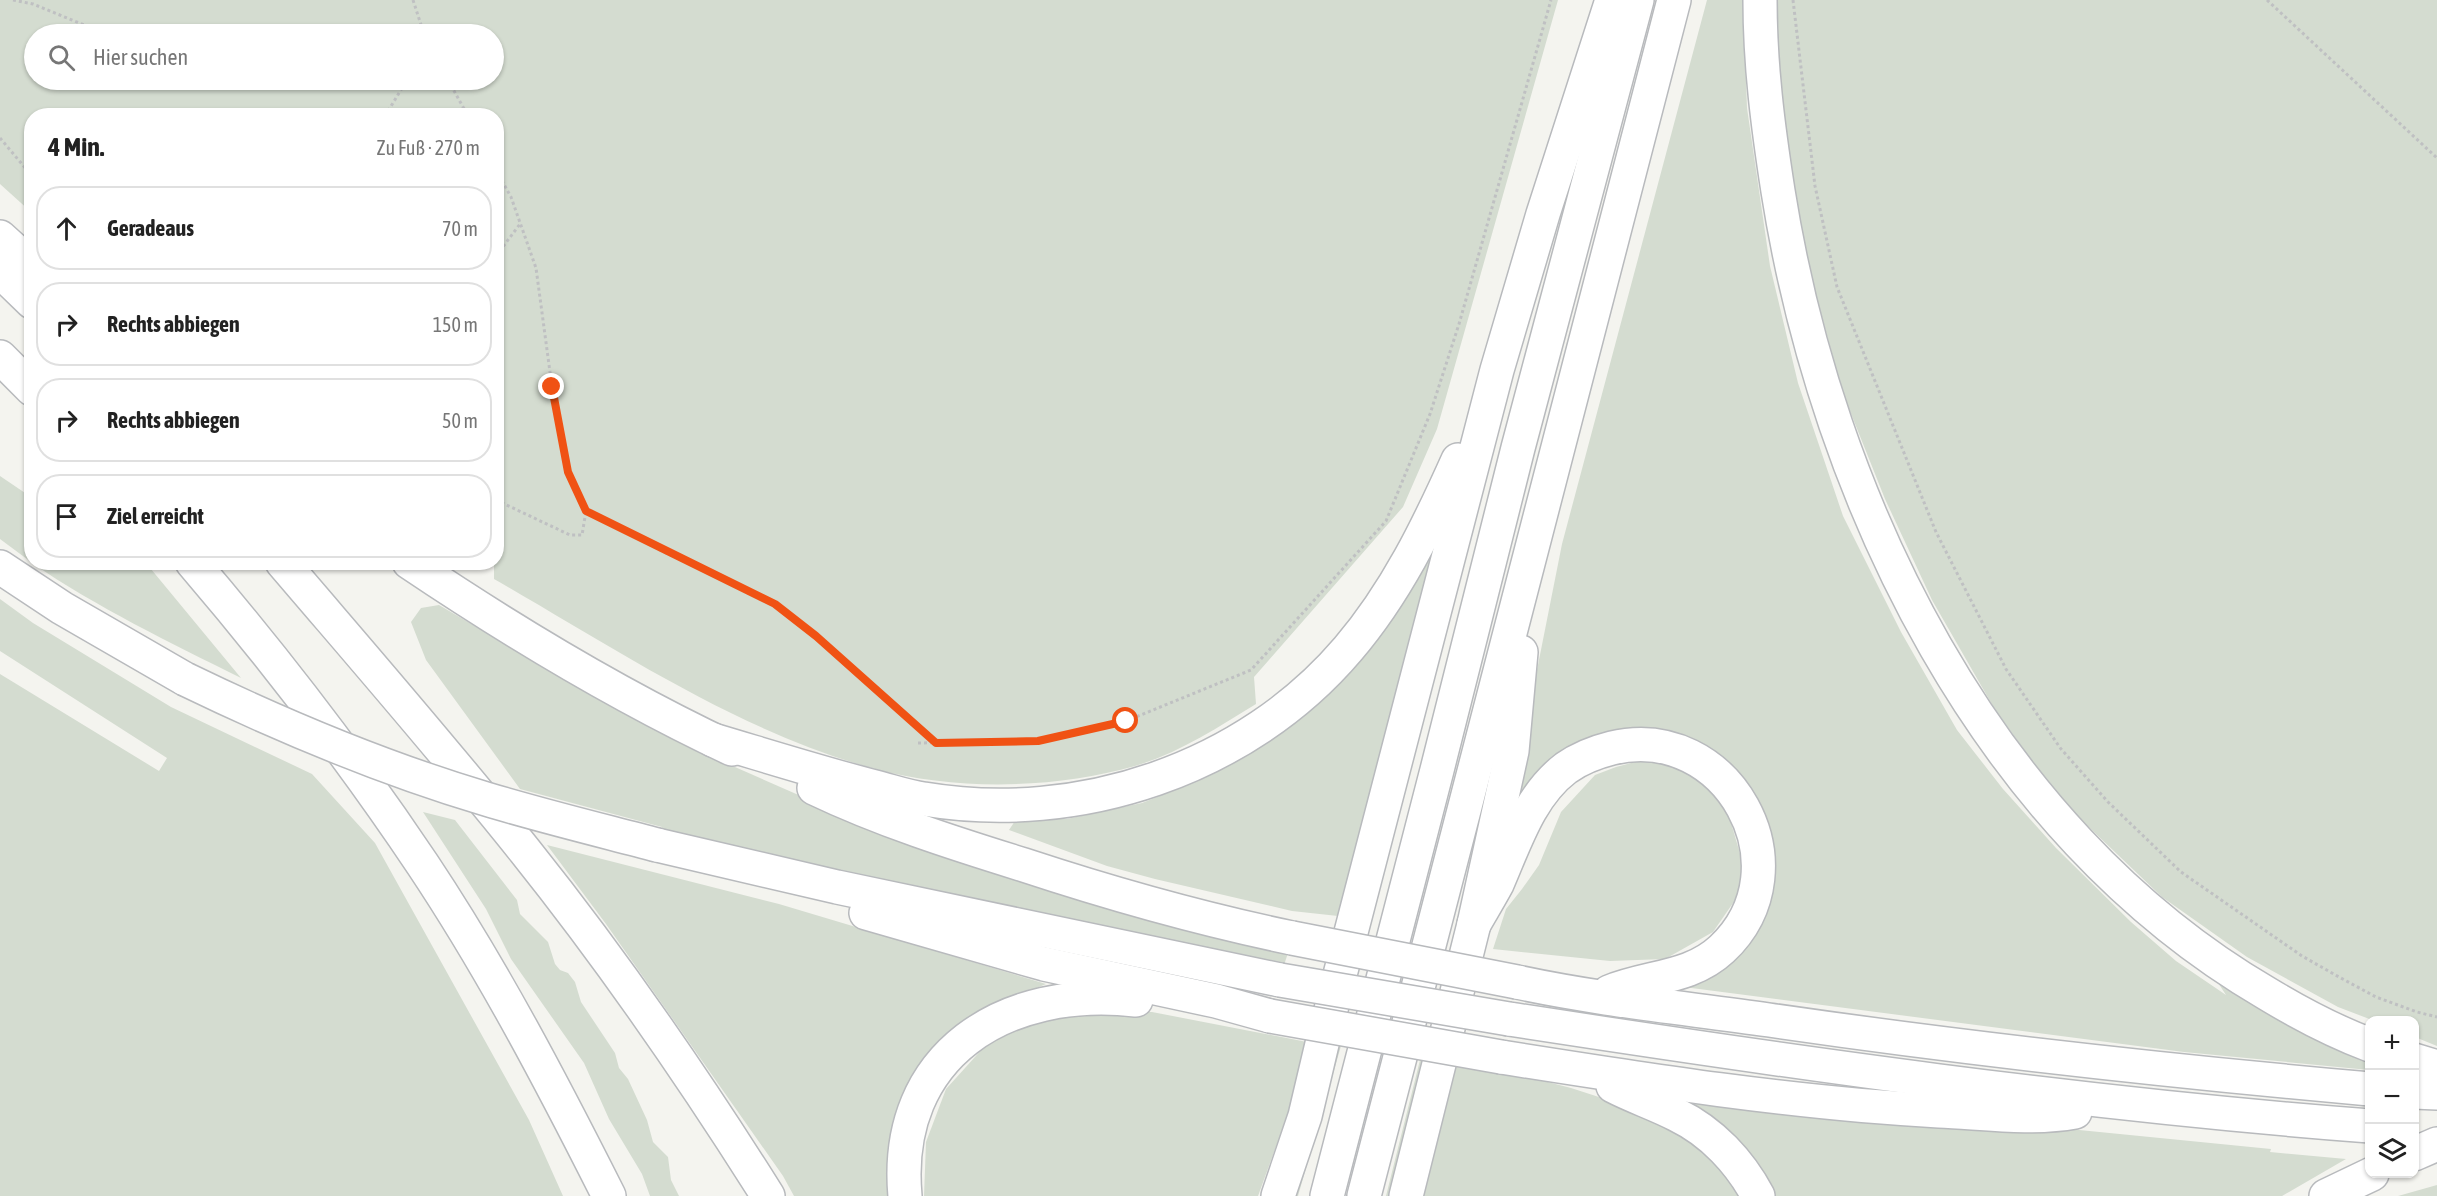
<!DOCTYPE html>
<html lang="de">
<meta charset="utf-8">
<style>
body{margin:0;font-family:"Asap Condensed",sans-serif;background:#f6f6f6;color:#222}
.controls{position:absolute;right:18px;bottom:18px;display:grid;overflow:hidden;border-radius:12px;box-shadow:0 2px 4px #0004}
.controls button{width:54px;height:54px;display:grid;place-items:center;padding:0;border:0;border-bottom:2px solid #e0e0e0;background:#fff;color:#222;font:30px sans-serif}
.stop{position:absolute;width:18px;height:18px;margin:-14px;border:4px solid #f05214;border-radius:50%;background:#fff}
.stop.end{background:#f05214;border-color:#fff;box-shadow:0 2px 6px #0008}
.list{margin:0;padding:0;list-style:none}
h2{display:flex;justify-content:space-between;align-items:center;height:78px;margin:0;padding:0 24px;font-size:26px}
h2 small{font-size:20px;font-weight:400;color:#767676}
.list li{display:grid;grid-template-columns:39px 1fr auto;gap:18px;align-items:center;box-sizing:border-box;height:84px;margin:0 12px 12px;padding:0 12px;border:2px solid #e0e0e0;border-radius:24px}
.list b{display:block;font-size:22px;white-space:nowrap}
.list em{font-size:20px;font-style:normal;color:#767676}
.icon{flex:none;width:33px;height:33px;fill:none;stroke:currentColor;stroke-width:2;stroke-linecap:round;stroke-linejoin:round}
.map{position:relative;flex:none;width:2437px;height:1196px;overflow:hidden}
.search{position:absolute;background:#fff;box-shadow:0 2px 4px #0004;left:24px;top:24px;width:480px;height:66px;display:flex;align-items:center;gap:15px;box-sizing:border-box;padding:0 21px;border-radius:33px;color:#767676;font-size:22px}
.panel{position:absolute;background:#fff;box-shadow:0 2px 4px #0004;left:24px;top:108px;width:480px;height:462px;border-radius:24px}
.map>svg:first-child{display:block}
.green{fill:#d4dcd0;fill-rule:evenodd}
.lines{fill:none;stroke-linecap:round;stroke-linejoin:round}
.motorway-casing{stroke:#b8babd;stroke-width:36}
.path{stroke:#bfc0c2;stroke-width:3;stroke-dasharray:3 3;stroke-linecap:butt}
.motorway{stroke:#fff;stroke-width:33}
.motorway-bridge-casing{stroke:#b8babd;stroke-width:36;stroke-linecap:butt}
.motorway-bridge{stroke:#fff;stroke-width:33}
.route{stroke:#f05214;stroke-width:8}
</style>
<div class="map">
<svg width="2437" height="1196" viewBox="0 0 2437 1196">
<rect width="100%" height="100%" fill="#f4f4ef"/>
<g class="green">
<path d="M 0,0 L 1558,0 L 1437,429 L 1403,507 L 1254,677 L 1256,704 C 1217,728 1179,753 1135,766 C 1054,789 957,791 875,769 C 739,732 616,649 494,579 L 494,563 L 496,562 L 496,116 L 32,116 L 31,212 L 0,184 ZM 34,34 L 494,34 L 494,80 L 34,80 Z"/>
<path d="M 1707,0 L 1743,0 L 1747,108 L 1770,266 L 1798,383 L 1843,516 L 1901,632 L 1957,730 L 2003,789 L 2056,848 L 2131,922 L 2176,961 L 2226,995 L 2213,975 L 2369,1058 L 2369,1070 L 2184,1052 L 1676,986 L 1769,866 L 1681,741 L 1533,788 L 1510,806 L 1562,544 Z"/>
<path d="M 1776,0 L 2437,0 L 2437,1046 L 2415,1037 L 2414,1020 L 2372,1020 L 2338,1007 L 2247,957 L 2162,897 L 2072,811 L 2040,772 L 1994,708 L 1932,600 L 1885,499 L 1842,391 L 1800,235 L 1780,108 Z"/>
<path d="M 0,476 L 31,497 L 31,562 L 0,539 Z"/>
<path d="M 1444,512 L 1389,735 L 1338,916 L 1292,911 L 1155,879 L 1107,866 L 1009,830 L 1017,818 L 1067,819 L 1142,803 L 1185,786 L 1217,770 L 1294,719 Z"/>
<path d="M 32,563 L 146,563 L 241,678 C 169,642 98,608 32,563 Z"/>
<path d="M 0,599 L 33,623 L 171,707 L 312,774 L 375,843 L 529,1120 L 563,1196 L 0,1196 L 0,674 L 159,771 L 167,758 L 0,651 Z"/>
<path d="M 439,605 L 582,689 L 719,760 L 835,811 L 1288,953 L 1284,965 L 935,895 L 661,831 L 662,827 L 520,789 L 426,660 L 411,622 L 421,608 Z"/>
<path d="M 1639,761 L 1665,764 L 1690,774 L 1711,791 L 1727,809 L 1741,857 L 1742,890 L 1713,932 L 1665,959 L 1610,961 L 1493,949 L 1506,909 L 1522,889 L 1539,865 L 1561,812 L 1595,775 L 1616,767 Z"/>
<path d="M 423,812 L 455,820 L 517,900 L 520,914 L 548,942 L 555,964 L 560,970 L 568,973 L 575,982 L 581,1002 L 615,1053 L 619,1068 L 628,1079 L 647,1120 L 653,1142 L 668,1157 L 671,1180 L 679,1196 L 650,1196 L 642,1174 L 609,1119 L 584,1063 L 511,959 L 486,909 Z"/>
<path d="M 547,845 L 779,904 L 1046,984 L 1003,1002 L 962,1025 L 895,1196 L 794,1196 L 783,1176 L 606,924 Z"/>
<path d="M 1089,1010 L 1152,1012 L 1307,1042 L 1290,1108 L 1258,1196 L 924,1196 L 926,1142 L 946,1089 L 984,1047 L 1033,1019 Z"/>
<path d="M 1334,1045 L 1341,1046 L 1298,1196 L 1287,1196 Z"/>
<path d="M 1420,1060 L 1427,1061 L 1393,1196 L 1386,1196 Z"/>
<path d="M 1452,1066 L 1498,1074 L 1499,1070 L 1505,1071 L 1571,1088 L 1636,1109 L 1707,1151 L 1743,1196 L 1418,1196 Z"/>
<path d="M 1691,1102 L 2049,1127 L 2271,1149 L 2270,1152 L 2346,1159 L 2282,1196 L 1773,1196 L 1690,1105 Z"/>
<path d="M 2437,1185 L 2437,1196 L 2398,1196 Z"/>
</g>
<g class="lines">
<g class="motorway-casing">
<g id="motorway">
<path d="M 1760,0 C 1760,65 1768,127 1778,191 C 1827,501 1987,830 2266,993 C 2299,1013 2333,1031 2370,1045"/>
<path d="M 0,237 L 32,266"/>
<path d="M 0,271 L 32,302"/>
<path d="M 0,357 L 32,389"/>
<path d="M 192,562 C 275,659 352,759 423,865 C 493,970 552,1083 609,1196"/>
<path d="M 282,562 C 364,658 447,753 525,851 C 613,961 693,1077 768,1196"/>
<path d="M 409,562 C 513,632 619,696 732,749"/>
<path d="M 0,567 L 62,608 L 185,679"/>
<path d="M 713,740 C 767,756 821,773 875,787 C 891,791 908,797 924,799 C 1079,825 1246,769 1348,649 C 1396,593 1428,527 1458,460"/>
<path d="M 814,788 C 881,820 953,843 1024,865 C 1112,894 1201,919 1292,938"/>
<path d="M 657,845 L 837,887 L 1280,980"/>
<path d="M 866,913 L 1044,964 L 1216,1001 L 1270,1016"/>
<path d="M 1474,924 C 1482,910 1490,897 1497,884 C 1515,843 1529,796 1566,768 C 1580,758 1596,752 1612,748 C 1727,720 1809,867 1722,949 C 1690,979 1647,976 1609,992"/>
<path d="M 1517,982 C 1600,1000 1685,1008 1769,1020 C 1968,1049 2169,1071 2370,1089"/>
<path d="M 1509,1019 C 1795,1063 2081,1104 2370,1126"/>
<path d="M 1501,1057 C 1646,1080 1792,1103 1939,1111 C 1984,1113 2031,1120 2075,1112"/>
<path d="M 2414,1060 L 2437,1067"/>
<path d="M 1613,1086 C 1634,1097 1656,1104 1677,1115 C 1712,1132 1740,1162 1758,1196"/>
<path d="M 2414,1092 L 2437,1093"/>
<path d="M 2414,1154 L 2437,1144"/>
<path d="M 905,1196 C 892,1054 1006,985 1136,1000"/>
<path d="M 1278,1196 L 1305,1116 L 1322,1044 L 1497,370 L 1543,214 L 1612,0"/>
<path d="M 1327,1196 L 1437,770 L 1518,448 L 1637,0"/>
<path d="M 1364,1196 L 1674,0"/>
<path d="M 1406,1196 L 1474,924 L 1512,751 L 1521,652"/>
<path d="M 2326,1196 L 2372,1174"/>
</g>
</g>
<g class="path">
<path d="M 13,0 L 33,4 L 106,34"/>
<path d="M 413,0 L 424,34"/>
<path d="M 1793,0 L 1815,186 L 1837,287 L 1936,532 L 2006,669 L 2061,749 L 2108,802 L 2181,872 L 2302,956 L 2339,977 L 2376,997 L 2417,1012 L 2437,1017"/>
<path d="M 2267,0 L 2437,158"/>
<path d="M 448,80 L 468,116"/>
<path d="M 385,116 L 407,80"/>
<path d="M 0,138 L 32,176"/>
<path d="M 496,170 L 511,197 L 536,268 L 552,387 L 568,472 L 586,511 L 662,551 L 775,604 L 816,636 L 934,742"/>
<path d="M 496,256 L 520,224"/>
<path d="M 496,500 L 570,535 L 582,535 L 586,511"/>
<path d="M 918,743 L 1038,741 L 1126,721 L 1251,670 L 1386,521 L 1430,414 L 1459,324 L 1551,0"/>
</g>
<use href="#motorway" class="motorway"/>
<g class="motorway-bridge-casing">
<g id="motorway-bridge">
<path d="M 185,679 C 282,726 382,768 486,799 C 542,816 600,830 657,845"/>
<path d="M 1292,938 L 1517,982"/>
<path d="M 1280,980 L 1509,1019"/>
<path d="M 1270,1016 L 1501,1057"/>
</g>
</g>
<use href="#motorway-bridge" class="motorway-bridge"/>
</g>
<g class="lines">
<path class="route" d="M 552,387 L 568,472 L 586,511 L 775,604 L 816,636 L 936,743 L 1038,741 L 1126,721"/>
</g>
</svg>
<div class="controls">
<button>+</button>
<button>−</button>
<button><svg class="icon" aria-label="layers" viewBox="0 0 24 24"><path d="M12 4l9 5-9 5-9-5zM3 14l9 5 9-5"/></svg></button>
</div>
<div class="stop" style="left:1126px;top:721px"></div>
<div class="stop end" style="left:552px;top:387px"></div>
<div class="search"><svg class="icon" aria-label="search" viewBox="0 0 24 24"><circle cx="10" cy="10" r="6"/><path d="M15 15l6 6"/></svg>Hier suchen</div>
<section class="panel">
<h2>4 Min.<small>Zu Fuß · 270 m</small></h2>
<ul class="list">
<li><svg class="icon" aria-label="ahead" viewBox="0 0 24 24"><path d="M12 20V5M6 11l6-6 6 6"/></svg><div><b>Geradeaus</b></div><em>70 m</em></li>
<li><svg class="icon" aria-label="right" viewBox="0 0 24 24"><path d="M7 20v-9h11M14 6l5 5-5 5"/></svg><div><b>Rechts abbiegen</b></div><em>150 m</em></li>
<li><svg class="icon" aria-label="right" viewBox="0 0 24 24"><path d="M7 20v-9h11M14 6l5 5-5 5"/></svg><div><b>Rechts abbiegen</b></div><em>50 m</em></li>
<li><svg class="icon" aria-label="arrive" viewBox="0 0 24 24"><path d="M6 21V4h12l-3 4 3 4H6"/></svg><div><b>Ziel erreicht</b></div></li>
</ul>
</section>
</div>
